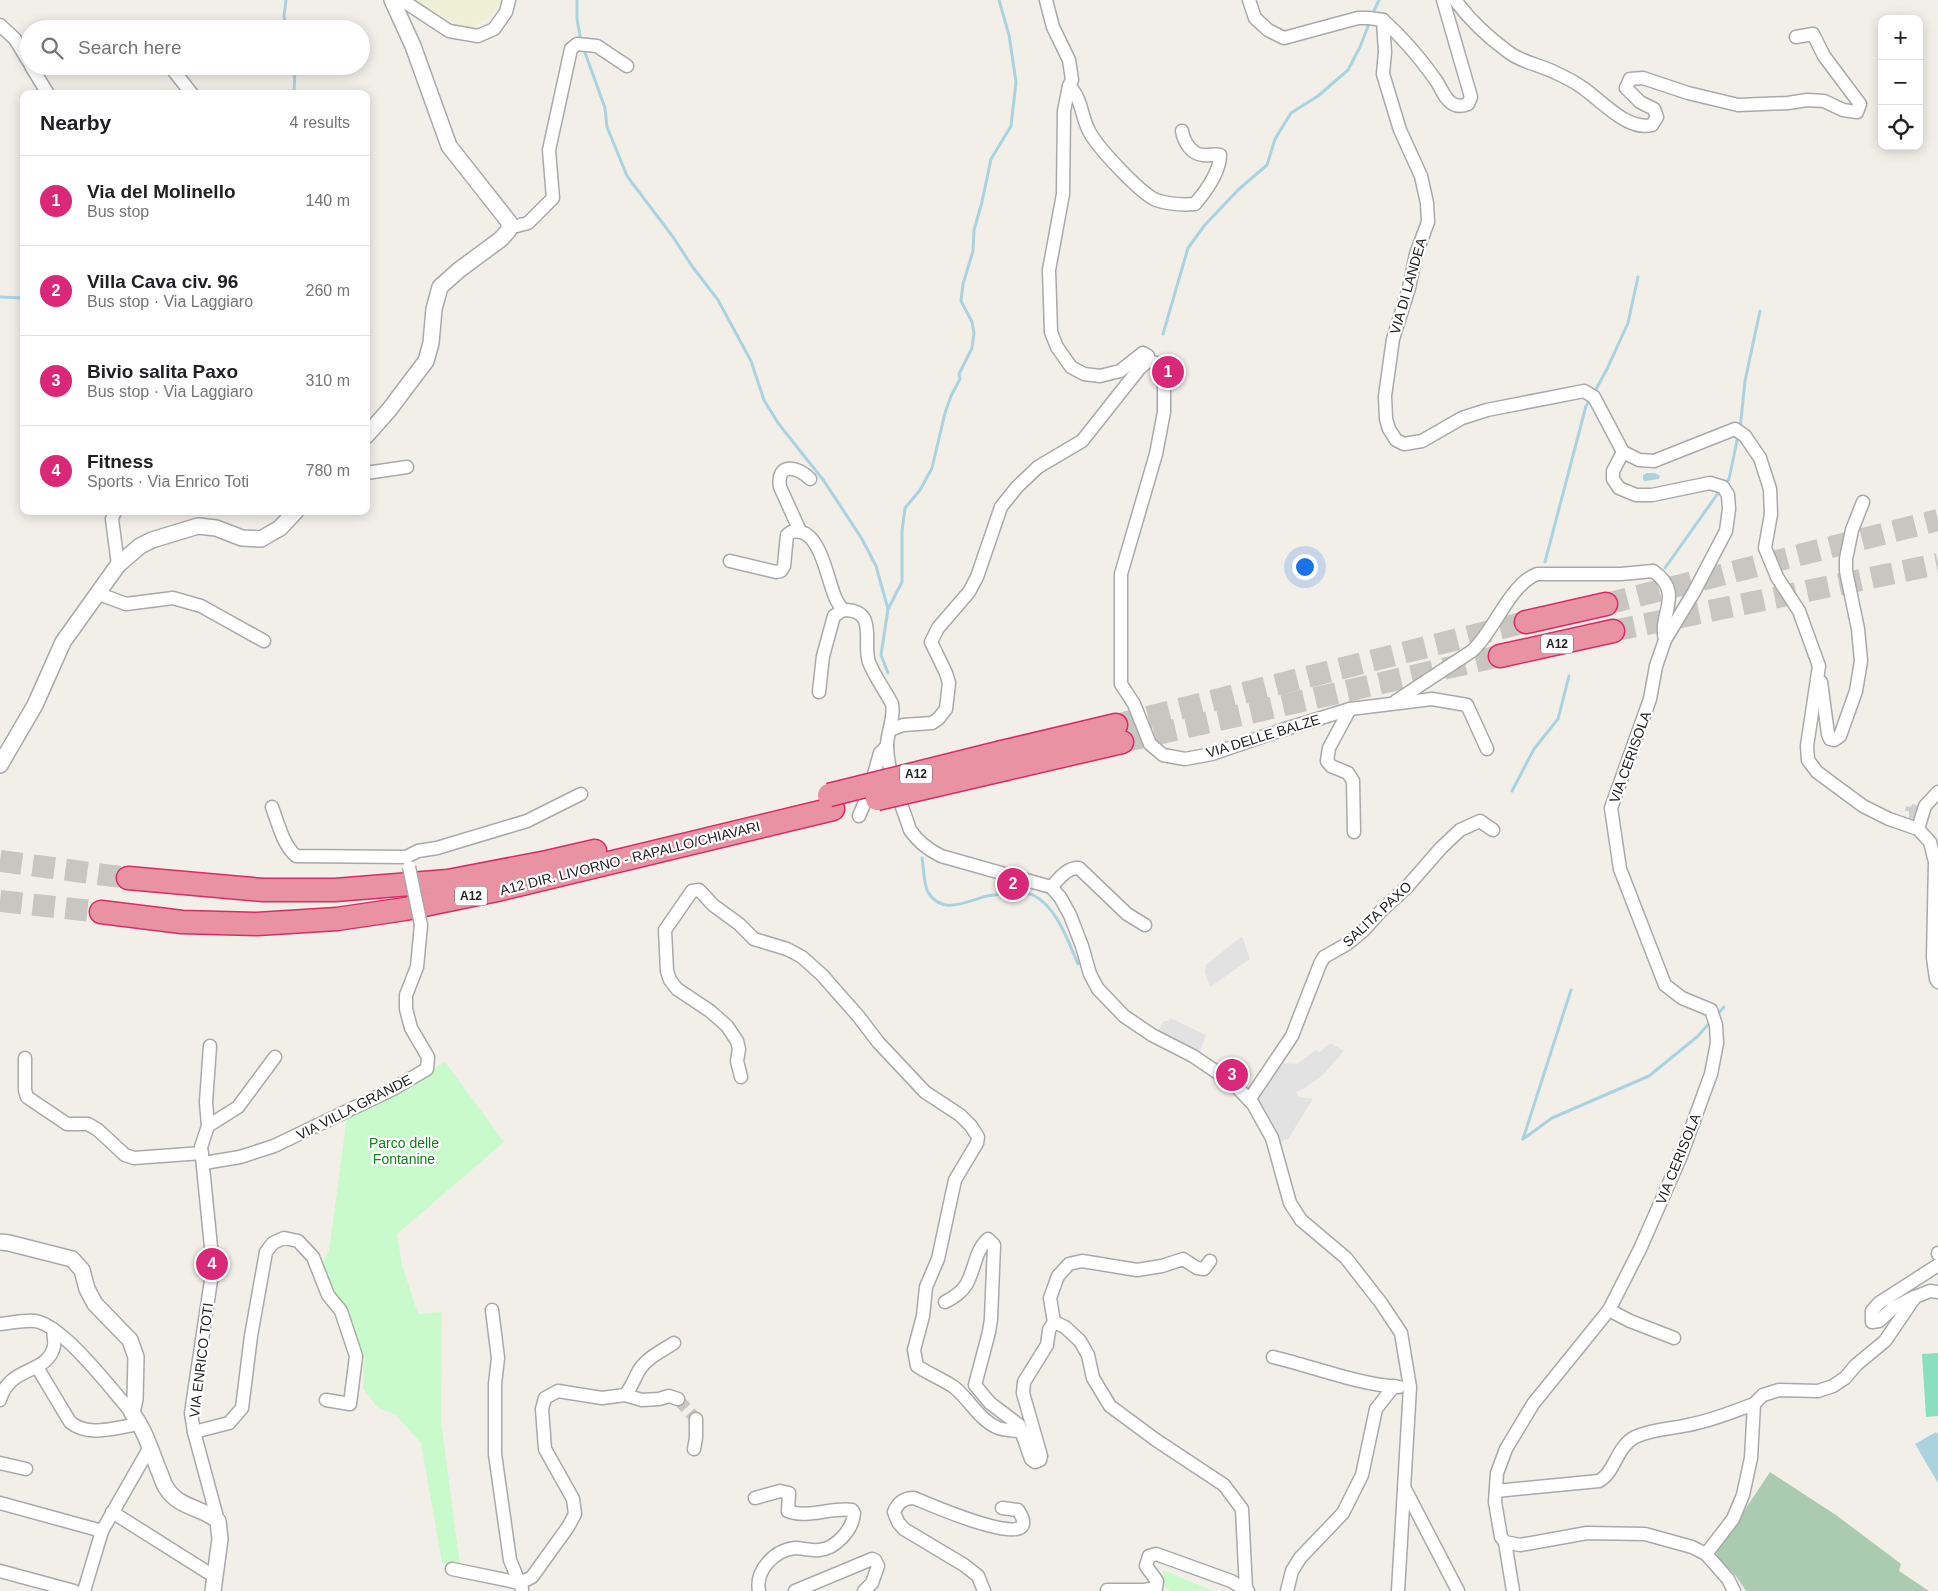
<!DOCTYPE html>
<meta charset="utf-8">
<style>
body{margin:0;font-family:Helvetica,sans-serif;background:#f2f2f2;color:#202124}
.controls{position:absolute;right:15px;top:15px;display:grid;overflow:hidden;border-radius:10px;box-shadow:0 2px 12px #0003}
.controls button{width:45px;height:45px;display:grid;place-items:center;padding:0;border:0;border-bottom:1px solid #e0e0e0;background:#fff;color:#202124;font:25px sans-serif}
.you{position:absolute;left:1304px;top:566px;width:18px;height:18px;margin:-12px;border:4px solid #fff;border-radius:50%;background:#1a73e8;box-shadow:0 0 0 8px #1a73e833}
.badge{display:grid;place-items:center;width:32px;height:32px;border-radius:50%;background:#db2777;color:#fff;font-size:16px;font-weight:700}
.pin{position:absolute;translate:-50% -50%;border:2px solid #fff;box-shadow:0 1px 5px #0006}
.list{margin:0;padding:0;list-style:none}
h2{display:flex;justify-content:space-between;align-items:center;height:65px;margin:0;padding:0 20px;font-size:21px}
h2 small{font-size:16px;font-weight:400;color:#757577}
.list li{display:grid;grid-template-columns:32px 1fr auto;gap:15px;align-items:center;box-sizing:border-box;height:90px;padding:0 20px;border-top:1px solid #e0e0e0}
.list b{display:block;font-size:19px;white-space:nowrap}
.list p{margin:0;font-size:16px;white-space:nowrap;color:#757577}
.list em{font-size:16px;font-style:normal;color:#757577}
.icon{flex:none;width:28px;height:28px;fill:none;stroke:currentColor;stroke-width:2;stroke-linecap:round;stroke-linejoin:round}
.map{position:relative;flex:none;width:1938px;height:1591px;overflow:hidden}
.search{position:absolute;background:#fff;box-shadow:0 2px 12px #0003;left:20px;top:20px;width:350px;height:55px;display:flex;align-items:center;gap:12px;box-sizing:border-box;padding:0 18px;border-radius:28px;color:#757577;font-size:19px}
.panel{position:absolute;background:#fff;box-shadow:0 2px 12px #0003;left:20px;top:90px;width:350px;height:425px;border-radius:10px}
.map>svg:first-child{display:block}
.religious{fill:#d0d0d0}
.farmland{fill:#eef0d5}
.cemetery{fill:#aacbaf}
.park{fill:#c8facc}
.pitch{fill:#88e0be}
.parking{fill:#e2e2e2}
.water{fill:#aad3df}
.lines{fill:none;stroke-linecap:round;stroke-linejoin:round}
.stream{stroke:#aad3df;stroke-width:3}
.minor-tunnel{stroke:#c8c6c1;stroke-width:12;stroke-dasharray:12 6;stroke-linecap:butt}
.motorway-tunnel{stroke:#c8c6c1;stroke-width:22;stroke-dasharray:22 11;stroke-linecap:butt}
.minor-casing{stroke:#a9a9a9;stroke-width:15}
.tertiary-casing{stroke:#a9a9a9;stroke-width:18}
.motorway-casing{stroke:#dc2a67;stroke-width:25}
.minor{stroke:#fff;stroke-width:12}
.tertiary{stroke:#fff;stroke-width:15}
.motorway{stroke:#e892a2;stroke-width:22}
.minor-bridge-casing{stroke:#a9a9a9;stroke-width:15;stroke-linecap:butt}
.motorway-bridge-casing{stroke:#dc2a67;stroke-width:25;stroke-linecap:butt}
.minor-bridge{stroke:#fff;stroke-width:12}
.motorway-bridge{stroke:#e892a2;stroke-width:22}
.labels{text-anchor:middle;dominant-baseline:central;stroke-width:4.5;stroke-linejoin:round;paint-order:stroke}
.shield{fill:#fff;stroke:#646464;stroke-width:1}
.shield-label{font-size:12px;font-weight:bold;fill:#222}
.street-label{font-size:14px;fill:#222;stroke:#fff}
.park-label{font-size:14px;fill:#0c8416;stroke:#fff}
</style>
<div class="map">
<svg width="1938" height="1591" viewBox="0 0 1938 1591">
<rect width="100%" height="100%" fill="#f2efe9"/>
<path class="religious" d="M 1913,804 L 1916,805 L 1919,809 L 1918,820 L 1909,818 L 1909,811 L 1905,811 L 1906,806 L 1910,807 Z"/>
<path class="farmland" d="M 412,0 L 502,0 L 491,16 L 472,27 L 465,27 L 420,6 Z"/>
<path class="cemetery" d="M 1770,1472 L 1836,1515 L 1901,1564 L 1899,1571 L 1929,1591 L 1746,1591 L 1736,1576 L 1717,1557 L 1716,1553 Z"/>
<g class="park">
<path d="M 445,1062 L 504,1142 L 397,1234 L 402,1265 L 418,1314 L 442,1312 L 441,1421 L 460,1565 L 442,1563 L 421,1443 L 396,1415 L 377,1407 L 363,1388 L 364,1355 L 321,1264 L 329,1251 L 347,1116 Z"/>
<path d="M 1163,1570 L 1213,1591 L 1171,1591 L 1165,1588 Z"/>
</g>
<path class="pitch" d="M 1938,1353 L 1938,1416 L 1926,1417 L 1922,1354 Z"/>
<g class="parking">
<path d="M 1242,936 L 1250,959 L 1210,987 L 1205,972 L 1206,965 Z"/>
<path d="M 1170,1018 L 1206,1035 L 1199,1054 L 1157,1033 L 1164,1021 L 1169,1021 Z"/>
<path d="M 1330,1043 L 1344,1051 L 1323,1075 L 1305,1088 L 1296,1092 L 1299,1097 L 1313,1099 L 1288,1139 L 1280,1142 L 1275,1127 L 1258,1099 L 1280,1063 L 1297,1064 L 1316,1050 L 1319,1053 Z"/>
</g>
<g class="water">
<path d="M 1647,473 L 1655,473 L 1660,476 L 1659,479 L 1645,481 L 1643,480 L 1643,475 Z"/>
<path d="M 1936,1432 L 1938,1434 L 1938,1483 L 1915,1444 Z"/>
</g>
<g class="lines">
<g class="stream">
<path d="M 286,0 L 284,16 L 286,29"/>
<path d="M 577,0 L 577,19 L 581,41"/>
<path d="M 1372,15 L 1379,0"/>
<path d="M 583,47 L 605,108 L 607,127 L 627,176 L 673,237 L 692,266 L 718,300 L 751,361 L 764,400 L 778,423 L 824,481 L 862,539 L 876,566 L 888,609"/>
<path d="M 294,94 L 295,66"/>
<path d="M 0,297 L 24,298"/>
<path d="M 1163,334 L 1188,248 L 1204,226 L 1238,190 L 1267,165 L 1275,139 L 1291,113 L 1318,96 L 1348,70 L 1360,47 L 1370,21"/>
<path d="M 1594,393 L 1607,369 L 1628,323 L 1638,277"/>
<path d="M 1740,429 L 1745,381 L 1760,311"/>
<path d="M 1725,484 L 1729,479 L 1738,436"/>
<path d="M 1545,562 L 1586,406 L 1591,398"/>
<path d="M 1665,568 L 1721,489"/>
<path d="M 888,673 L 881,655 L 888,609 L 902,582 L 902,531 L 905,508 L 920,490 L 932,468 L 945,413 L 951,396 L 960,379 L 959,374 L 972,348 L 974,333 L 972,322 L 961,301 L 963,284 L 973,251 L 974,230 L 982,202 L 991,159 L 1011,126 L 1016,82 L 1009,35 L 999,0"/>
<path d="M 1512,791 L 1534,749 L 1558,719 L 1569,676"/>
<path d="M 922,858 C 924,868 923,883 928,892 C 942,916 967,901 987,896 C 997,894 1007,893 1017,893 C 1022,893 1028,893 1033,895 C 1057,907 1068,941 1078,964"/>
<path d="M 1717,1015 L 1724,1007"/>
<path d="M 1523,1139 L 1552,1118 L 1649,1076 L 1698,1036 L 1711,1021"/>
<path d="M 1523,1139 L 1571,990"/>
</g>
<path class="minor-tunnel" d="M 678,1399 L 696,1419"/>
<g class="motorway-tunnel">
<path d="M 1606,604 L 1938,520"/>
<path d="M 1613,631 L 1938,564"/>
<path d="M 1116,725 L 1526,622"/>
<path d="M 1122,742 L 1500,656"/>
<path d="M 0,861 L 128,878"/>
<path d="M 0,901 L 101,912"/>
</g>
<g class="minor-casing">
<g id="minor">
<path d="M 402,0 L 449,31 L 478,36 L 494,29 L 506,12 L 509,0"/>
<path d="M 1046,0 L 1053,27 L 1069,60 L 1072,80 L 1069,86 L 1064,111 L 1063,194 L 1049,270 L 1051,332 L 1057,347 L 1071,367 L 1084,374 L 1100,376 L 1120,371 L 1143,353 L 1148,356 L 1148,361"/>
<path d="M 1249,0 L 1255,18 L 1268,30 L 1284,38 L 1358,18 L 1369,18 L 1383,20 L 1385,52 L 1383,74 L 1400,130 L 1421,176 L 1427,203 L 1428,222 L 1416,254 L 1409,288 L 1393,339 L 1385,396 L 1386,419 L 1389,429 L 1396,440 L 1404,444 L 1422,441 L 1462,418 L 1487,410 L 1584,391 L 1594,397 L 1623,452"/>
<path d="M 1455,0 C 1469,19 1488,37 1507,51 C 1520,62 1541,65 1556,73 C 1565,77 1575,82 1583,88 C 1602,101 1627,131 1652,125 L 1657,117 L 1654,109 L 1640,102 L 1626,88 L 1630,79 L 1643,78 L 1688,93 L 1738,105 L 1788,103 L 1807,100 L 1824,101 L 1843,110 L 1857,112 L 1860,104 L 1824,56 L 1813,34 L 1796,37"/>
<path d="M 1383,20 C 1402,37 1420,58 1435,79 C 1441,87 1444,99 1453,104 C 1458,107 1463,106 1468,104 L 1471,97 L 1443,0"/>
<path d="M 0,25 L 15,39 L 29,62"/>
<path d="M 31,66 L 48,94"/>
<path d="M 170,66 L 192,94"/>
<path d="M 1069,86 C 1082,98 1081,116 1089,131 C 1097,147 1140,193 1156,200 C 1168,204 1183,205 1195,204 C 1206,191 1220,171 1220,155 C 1214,153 1210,156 1203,155 C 1191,154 1184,142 1182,131"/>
<path d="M 509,228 L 528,223 L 553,198 L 549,150 L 571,49 L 577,44 L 597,46 L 627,66"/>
<path d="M 1148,361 L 1157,363 L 1164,379 L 1164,412 L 1156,454 L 1121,574 L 1121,684 L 1134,704 L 1150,744 L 1163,755 L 1185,759 L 1212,754 L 1282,730 L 1350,709 L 1432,699 L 1467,705 L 1487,749"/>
<path d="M 1623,452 L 1613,471 L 1613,479 L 1619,488 L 1636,495 L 1652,495 L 1710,483 L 1723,487 L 1728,495 L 1729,509 L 1726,531 L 1694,592 L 1665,640 L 1656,666 L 1650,699 L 1611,808 L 1620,869 L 1665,985 L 1682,998 L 1711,1010 L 1716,1025 L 1717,1043 L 1711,1074 L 1681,1156 L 1640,1249 L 1609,1310 L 1533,1404 L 1506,1449 L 1497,1473 L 1495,1502 L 1501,1537 L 1505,1542 L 1520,1545 L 1587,1533 L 1645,1534 L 1692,1547 L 1706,1554 L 1728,1579 L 1734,1591"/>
<path d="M 1623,452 L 1639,460 L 1654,461 L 1735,429 L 1745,436 L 1760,458 L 1770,489 L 1771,514 L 1765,548 L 1777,577 L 1799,611 L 1819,666 L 1807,746 L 1808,760 L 1817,772 L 1863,806 L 1889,819 L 1918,829"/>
<path d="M 366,473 L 407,467"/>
<path d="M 115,511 L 112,519 L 118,565"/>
<path d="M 800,531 L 780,487 C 776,462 798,466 810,479"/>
<path d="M 730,561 L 776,572 L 781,571 L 784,566 L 787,535 L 791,532 C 796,531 801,531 806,534 C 822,544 828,580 835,597 C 837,602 840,606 843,610"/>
<path d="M 99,594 L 126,604 L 173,598 L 201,606 L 264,641"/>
<path d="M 1821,682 L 1828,734 L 1830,739 L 1834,740 L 1840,736 L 1856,691 L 1861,661 L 1858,629 L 1846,571 L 1846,559 L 1852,530 L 1863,502"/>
<path d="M 819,692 L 823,656 L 834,616 L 843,610 C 879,609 862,644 869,662 C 874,676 885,690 892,704 C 895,718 887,732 887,746 C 887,772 902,805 910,830 C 918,842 929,850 941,856 L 1051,887 L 1060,897 L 1070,915 L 1082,946 L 1090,974 L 1098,989 L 1124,1016 L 1152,1035 L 1193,1056 L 1233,1083 L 1253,1104 L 1272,1138 L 1290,1203 L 1301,1220 L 1346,1258 L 1381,1303 L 1401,1333 L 1410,1387 L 1398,1591"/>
<path d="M 1396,701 L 1472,651 C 1494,632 1509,585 1537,574 L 1621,574 L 1653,571 C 1685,593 1658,614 1665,640"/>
<path d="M 1350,709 L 1329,748 L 1327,761 L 1331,766 L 1348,773 L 1353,781 L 1354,832"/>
<path d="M 890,730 L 903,725 L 932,723 L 938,719 L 946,709 L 949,683 L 946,673 L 931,642 L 938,628 L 969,592 L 977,577 L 1001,507 L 1017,487 L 1038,467 L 1082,441 L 1139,369 L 1148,361"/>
<path d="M 1938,792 L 1925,806 L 1918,829 L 1930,842 L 1935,862 L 1933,958 L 1936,979 L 1938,982"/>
<path d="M 272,807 C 278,823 283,845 296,856 L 406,857 L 418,851 L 437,848 L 527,821 L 581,794"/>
<path d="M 859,816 L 869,792 L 880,753 L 887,746"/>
<path d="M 1051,887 C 1059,879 1067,867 1079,868 L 1127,914 L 1145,925"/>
<path d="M 210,1046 L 206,1102 L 208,1126 L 201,1147 L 213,1267 L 191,1413 L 194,1432 L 218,1521"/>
<path d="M 25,1058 L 25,1090 L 27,1097 L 67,1124 L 88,1124 L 98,1130 L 125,1155 L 134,1158 L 202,1153"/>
<path d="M 741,1077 L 737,1061 L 739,1049 L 737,1041 L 727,1026 L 710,1011 L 677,989 L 670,980 L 667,971 L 665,930 L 692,891 L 699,890 L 702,893 L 713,905 L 739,924 L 754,939 L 787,949 L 802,957 L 822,975 L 859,1017 L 878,1042 L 925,1092 L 960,1115 L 971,1126 L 978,1137 L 977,1143 L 955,1180 L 938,1259 L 926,1287 L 923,1316 L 914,1350 L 917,1366 C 929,1374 942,1379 954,1387 C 969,1399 979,1419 996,1427 C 1004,1431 1014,1430 1023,1432"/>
<path d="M 1249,1100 L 1292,1036 L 1320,964 L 1324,957 L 1347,944 L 1363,931 L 1381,911 L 1406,888 L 1441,848 L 1460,830 L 1480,821 L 1493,830"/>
<path d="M 208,1126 L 238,1107 L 275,1057"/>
<path d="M 204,1163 L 240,1157 L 274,1146 L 393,1089 L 427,1069 L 428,1057 L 411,1028 L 406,1009 L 406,995 L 417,967 L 421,925"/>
<path d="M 1938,1253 L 1938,1254"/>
<path d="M 1914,1297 L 1893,1308 L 1879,1321 L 1872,1322 L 1872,1311 L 1879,1303 L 1938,1265"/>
<path d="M 945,1302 C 953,1298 961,1293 966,1285 C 975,1270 975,1250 988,1239 L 994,1245 L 991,1319 L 989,1332 L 975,1385 L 990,1403 L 1019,1425 L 1031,1459 L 1035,1462 L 1040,1460 L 1041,1456 L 1023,1393 L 1024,1382 L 1047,1345 L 1049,1330 L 1054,1322"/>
<path d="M 492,1310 L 498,1358 L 495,1384 L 495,1454 L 510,1560 L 522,1589"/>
<path d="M 1609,1310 L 1630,1321 L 1674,1338"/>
<path d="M 1054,1322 L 1065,1327 L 1080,1341 L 1088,1355 L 1093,1378 L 1110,1406 L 1156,1440 L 1224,1485 L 1242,1509 L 1246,1589"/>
<path d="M 1054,1322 L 1050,1298 L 1058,1276 L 1069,1264 L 1082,1261 L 1137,1270 L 1162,1266 L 1183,1259 L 1197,1268 L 1204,1269 L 1210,1261"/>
<path d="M 0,1324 C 11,1323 24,1320 35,1321 C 62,1324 113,1391 132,1413"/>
<path d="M 1273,1357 C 1315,1367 1356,1384 1399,1387"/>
<path d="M 37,1367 L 70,1422 C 89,1438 116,1427 140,1424"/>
<path d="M 625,1395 C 631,1388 633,1382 637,1374 C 644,1359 660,1352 674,1343"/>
<path d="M 0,1400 C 9,1365 48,1375 54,1346 C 55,1341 53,1334 53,1329"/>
<path d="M 194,1432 L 229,1423 L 242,1408 L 251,1336 L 266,1252 L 273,1243 L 284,1238 L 298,1241 L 313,1257 L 328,1295 L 341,1311 L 356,1356 L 350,1404 L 326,1400"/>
<path d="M 694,1449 L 696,1438 L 696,1419"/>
<path d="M 0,1463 L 26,1469"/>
<path d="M 1405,1489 L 1458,1591"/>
<path d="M 1496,1491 L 1599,1481 C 1615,1473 1616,1447 1635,1437 C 1652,1429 1670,1429 1688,1425 C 1711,1421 1732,1412 1754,1404"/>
<path d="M 755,1498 L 780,1491 L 789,1493 L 788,1511 C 808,1519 831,1507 852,1510 L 854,1513 C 853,1530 835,1549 819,1550 C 811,1551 803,1548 795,1548 C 775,1550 755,1570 759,1591"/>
<path d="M 0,1503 L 102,1531"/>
<path d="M 112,1512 L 215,1577"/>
<path d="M 1505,1542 L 1513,1591"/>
<path d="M 1706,1554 L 1733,1519 L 1743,1495 L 1751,1458 L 1754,1404 L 1763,1395 L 1779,1390 L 1818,1391 L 1833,1386 L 1845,1378 L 1856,1365 L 1885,1341 L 1915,1297 L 1930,1291 L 1938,1292"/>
<path d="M 452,1569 L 520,1583 L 532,1577 L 568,1527 L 575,1514 L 573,1499 L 545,1449 L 542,1409 L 545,1398 L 558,1391 L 602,1398 L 625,1395 L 642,1400 L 659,1399 L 669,1396 L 678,1399"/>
<path d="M 0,1571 L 74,1591"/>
<path d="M 1107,1590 L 1144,1590 L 1156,1588 L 1157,1581 L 1146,1566 L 1149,1556 L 1156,1554 L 1231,1581 L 1248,1591"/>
<path d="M 84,1591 L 102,1531 L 150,1447"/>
<path d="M 795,1591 L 872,1559 L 875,1560 L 878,1566 L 872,1583 L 864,1591"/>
<path d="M 984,1591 L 978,1576 L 964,1565 L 904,1529 L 898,1522 L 894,1512 C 898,1502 904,1498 914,1498 C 924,1502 1050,1558 1018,1510 L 1002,1508"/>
<path d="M 1287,1591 L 1292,1571 L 1300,1558 L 1343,1513 L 1362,1475 L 1376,1409 L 1394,1386"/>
</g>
</g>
<g class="tertiary-casing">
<g id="tertiary">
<path d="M 366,436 L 389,410 L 426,361 L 431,343 L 434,309 L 440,287 L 459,270 L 501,239 L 509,230 L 509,222 L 449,146 L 413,46 L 392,0"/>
<path d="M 0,765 L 35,705 L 63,642 L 118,565 L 140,546 L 152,540 L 198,526 L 216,528 L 242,538 L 261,539 L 280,528 L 296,511"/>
<path d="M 0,1242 L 9,1243 L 72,1259 L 82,1270 L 87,1289 L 95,1304 L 130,1340 L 136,1357 L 135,1399 L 132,1413 C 145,1430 151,1451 159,1471 C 162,1477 163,1484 167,1489 C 179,1508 204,1508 218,1521 L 220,1539 L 213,1591"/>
</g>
</g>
<g class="motorway-casing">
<g id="motorway">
<path d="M 1526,622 L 1606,604"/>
<path d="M 1500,656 L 1613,631"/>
<path d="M 1002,752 L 1116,725"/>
<path d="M 1006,769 L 1122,742"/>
<path d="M 128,878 L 263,890 L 335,890 L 448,881 L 547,862 L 595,851"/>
<path d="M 101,912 L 182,922 L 257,924 L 337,919 L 405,909 L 497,890 L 833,809"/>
</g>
</g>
<use href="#minor" class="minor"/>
<use href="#tertiary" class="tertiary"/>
<use href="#motorway" class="motorway"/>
<g class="minor-bridge-casing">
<path id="minor-bridge" d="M 409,867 L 421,925"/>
</g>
<g class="motorway-bridge-casing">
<g id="motorway-bridge">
<path d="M 829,795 L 1002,752"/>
<path d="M 877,799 L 1006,769"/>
</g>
</g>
<use href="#minor-bridge" class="minor-bridge"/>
<use href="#motorway-bridge" class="motorway-bridge"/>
</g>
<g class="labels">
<g class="shield">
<rect x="1541" y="634.5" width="32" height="19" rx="4"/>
<rect x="900" y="764.5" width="32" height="19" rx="4"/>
<rect x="455" y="886.5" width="32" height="19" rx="4"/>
</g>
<g class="shield-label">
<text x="1557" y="644">A12</text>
<text x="916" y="774">A12</text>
<text x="471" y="896">A12</text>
</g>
<g class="street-label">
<text transform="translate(1408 286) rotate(-74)">VIA DI LANDEA</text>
<text transform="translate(1263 736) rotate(-17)">VIA DELLE BALZE</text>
<text transform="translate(1630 757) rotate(-70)">VIA CERISOLA</text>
<text transform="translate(630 858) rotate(-14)">A12 DIR. LIVORNO - RAPALLO/CHIAVARI</text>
<text transform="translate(1377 914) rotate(-43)">SALITA PAXO</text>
<text transform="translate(354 1107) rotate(-27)">VIA VILLA GRANDE</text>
<text transform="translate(1678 1159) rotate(-68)">VIA CERISOLA</text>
<text transform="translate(201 1360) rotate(-83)">VIA ENRICO TOTI</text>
</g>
<g class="park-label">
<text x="404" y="1143">Parco delle<tspan x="404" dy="16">Fontanine</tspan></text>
</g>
</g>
</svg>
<div class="controls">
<button>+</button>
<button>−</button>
<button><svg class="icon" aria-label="locate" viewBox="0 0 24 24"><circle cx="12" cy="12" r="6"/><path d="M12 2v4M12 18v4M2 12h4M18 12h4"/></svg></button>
</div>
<div class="you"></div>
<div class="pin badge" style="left:1168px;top:372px">1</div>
<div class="pin badge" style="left:1013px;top:884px">2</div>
<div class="pin badge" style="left:1232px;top:1075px">3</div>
<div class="pin badge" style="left:212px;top:1264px">4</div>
<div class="search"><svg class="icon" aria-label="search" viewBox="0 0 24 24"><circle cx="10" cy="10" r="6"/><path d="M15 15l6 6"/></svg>Search here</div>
<section class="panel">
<h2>Nearby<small>4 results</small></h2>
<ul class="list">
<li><span class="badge">1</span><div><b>Via del Molinello</b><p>Bus stop</p></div><em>140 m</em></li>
<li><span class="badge">2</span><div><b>Villa Cava civ. 96</b><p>Bus stop · Via Laggiaro</p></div><em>260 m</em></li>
<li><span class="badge">3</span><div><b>Bivio salita Paxo</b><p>Bus stop · Via Laggiaro</p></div><em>310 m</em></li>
<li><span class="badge">4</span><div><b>Fitness</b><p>Sports · Via Enrico Toti</p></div><em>780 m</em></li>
</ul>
</section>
</div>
